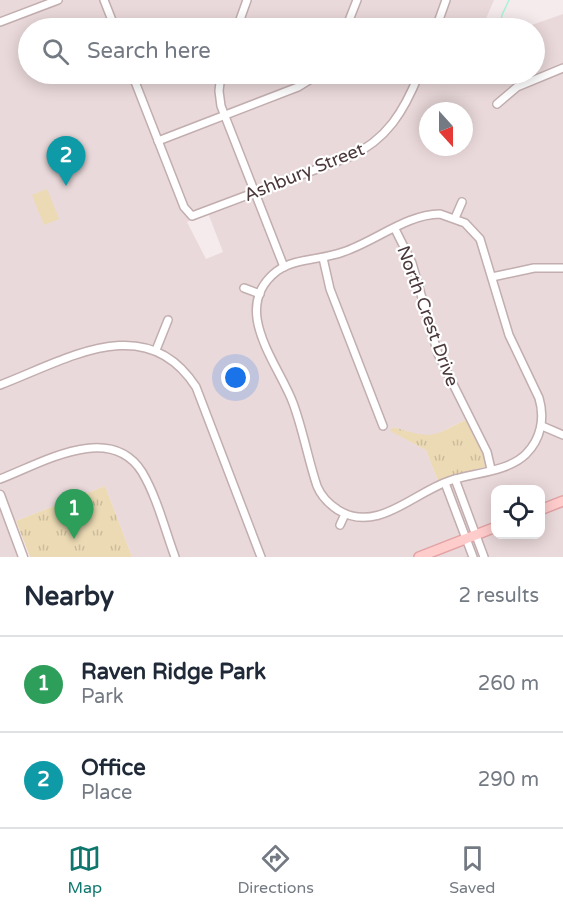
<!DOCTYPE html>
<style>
body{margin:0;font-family:"Varela Round",sans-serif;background:#f6f6f7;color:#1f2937}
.controls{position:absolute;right:18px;bottom:18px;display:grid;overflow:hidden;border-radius:12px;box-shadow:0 3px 15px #0003}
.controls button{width:54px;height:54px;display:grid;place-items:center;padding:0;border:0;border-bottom:2px solid #e0e1e3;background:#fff;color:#1f2937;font:30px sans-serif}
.compass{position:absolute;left:419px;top:102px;width:54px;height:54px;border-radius:50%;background:#fff;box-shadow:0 3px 15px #0003;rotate:159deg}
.you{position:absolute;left:236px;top:378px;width:21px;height:21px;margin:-15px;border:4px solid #fff;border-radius:50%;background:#1a73e8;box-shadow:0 0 0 9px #1a73e833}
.badge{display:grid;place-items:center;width:39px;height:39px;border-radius:50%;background:#0f766e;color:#fff;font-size:20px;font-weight:700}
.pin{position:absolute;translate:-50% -50px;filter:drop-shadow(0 2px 3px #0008)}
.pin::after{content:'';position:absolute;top:32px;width:21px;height:18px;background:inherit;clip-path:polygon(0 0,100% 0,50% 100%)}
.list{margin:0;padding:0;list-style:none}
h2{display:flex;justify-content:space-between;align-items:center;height:78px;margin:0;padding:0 24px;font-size:26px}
h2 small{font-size:20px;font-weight:400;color:#747a83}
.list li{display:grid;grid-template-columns:39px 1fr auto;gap:18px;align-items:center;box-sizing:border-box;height:96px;padding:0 24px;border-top:2px solid #e0e1e3}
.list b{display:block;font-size:22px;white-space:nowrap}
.list p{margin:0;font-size:20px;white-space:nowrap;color:#747a83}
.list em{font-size:20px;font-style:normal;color:#747a83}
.icon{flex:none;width:33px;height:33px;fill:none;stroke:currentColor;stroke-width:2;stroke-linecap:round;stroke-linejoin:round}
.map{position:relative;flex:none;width:563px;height:557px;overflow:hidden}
.search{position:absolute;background:#fff;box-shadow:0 3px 15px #0003;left:18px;right:18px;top:18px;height:66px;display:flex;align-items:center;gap:15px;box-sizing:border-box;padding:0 21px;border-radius:33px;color:#747a83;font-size:22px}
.sheet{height:270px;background:#fff}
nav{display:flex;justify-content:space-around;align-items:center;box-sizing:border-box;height:84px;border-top:2px solid #e0e1e3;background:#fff;font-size:16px;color:#747a83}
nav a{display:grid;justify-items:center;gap:3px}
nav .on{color:#0f766e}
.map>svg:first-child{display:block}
.residential{fill:#ead9da;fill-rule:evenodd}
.grass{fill:url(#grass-tufts)}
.pitch{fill:#ebdab3}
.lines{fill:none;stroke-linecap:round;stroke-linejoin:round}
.stream{stroke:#a7f3d8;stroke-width:1.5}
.minor-casing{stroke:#c2adaf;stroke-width:10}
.tertiary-casing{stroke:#c2adaf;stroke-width:11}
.secondary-casing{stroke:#e3a2a3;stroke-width:12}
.minor{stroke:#fff;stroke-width:7}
.tertiary{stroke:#fff;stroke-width:8}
.secondary{stroke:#fcc;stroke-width:9}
.labels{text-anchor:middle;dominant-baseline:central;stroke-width:4.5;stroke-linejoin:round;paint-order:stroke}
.street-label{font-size:18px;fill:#4b383b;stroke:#fff}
</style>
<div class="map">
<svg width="563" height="557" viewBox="0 0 563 557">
<defs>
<pattern id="grass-tufts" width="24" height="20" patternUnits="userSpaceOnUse" patternTransform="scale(1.5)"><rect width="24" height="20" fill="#ebdab3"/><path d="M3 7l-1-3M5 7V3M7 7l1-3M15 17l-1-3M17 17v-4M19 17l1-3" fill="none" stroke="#cbbc9b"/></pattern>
</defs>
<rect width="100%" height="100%" fill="#f6ebec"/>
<path class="residential" d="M 0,0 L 494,0 L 482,28 L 28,28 L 28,74 L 534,74 L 534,28 L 523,28 L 563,14 L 563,557 L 132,557 L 105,486 L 16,521 L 12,525 L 24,557 L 0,557 ZM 428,111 L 464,111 L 464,147 L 428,147 ZM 208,213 L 223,252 L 206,259 L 187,222 ZM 467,419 L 459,473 L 438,481 L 426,450 L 391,431 L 393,427 L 425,437 L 437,434 ZM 496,490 L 540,490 L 540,534 L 496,534 Z"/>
<g class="grass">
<path d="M 467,419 L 484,451 L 487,466 L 438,481 L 426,450 L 390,431 L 393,427 C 433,439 430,438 467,419 Z"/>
<path d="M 105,486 L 132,557 L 30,557 L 16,521 Z"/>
</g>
<path class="pitch" d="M 47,189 L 59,219 L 44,225 L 32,195 Z"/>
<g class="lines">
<path class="stream" d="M 500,28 L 502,15 L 509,0"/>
<g class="minor-casing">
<g id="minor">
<path d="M 104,0 L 115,28"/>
<path d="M 0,22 L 58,0"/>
<path d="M 237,28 L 247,0"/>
<path d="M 346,28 L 357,0"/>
<path d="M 436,28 L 446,0"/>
<path d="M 132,74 L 184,207 L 192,216 L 349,157 C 387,140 404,111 419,74"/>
<path d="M 221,74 L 219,91 L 221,106 L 284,267"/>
<path d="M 497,104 L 517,87 L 563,68"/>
<path d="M 158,141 L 298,87 L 319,74"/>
<path d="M 440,214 L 465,223 L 480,239 L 509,335 L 539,398 C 545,418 541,439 526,454 C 508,472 472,473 449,481 C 413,493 377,534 338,510 C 329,504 321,496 317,486 C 308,459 303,430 293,403 C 278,363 229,308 277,271 C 295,258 322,260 343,252 C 374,242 407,214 440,214 Z"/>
<path d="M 455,218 L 462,202"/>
<path d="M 395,229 L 412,263 L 438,354 L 487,452 L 491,469"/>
<path d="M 323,258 L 330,289 L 383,426"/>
<path d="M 492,277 L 534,268 L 563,268"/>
<path d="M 244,288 L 260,294"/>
<path d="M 156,350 L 168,320"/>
<path d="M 0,385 C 66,360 146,309 196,387 L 261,557"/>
<path d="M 542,426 L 563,435"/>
<path d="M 0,479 C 40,464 110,421 142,472 C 157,497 165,530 175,557"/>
<path d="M 455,479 L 484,557"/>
<path d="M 445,483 L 473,557"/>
<path d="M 340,525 L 345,514"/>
</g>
</g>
<g class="tertiary-casing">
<path id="tertiary" d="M 0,495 L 23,557"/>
</g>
<g class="secondary-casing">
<g id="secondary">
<path d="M 540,510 L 563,501"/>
<path d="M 419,557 L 496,527"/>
</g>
</g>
<use href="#minor" class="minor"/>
<use href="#tertiary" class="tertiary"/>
<use href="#secondary" class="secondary"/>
</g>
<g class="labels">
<g class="street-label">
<text transform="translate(304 172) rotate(-22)">Ashbury Street</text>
<text transform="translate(428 316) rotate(70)">North Crest Drive</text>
</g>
</g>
</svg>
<div class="controls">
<button><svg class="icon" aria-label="locate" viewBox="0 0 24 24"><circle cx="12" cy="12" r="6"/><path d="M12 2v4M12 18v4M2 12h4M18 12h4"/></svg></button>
</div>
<svg class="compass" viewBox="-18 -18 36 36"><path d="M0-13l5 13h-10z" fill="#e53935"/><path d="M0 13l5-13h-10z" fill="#747a83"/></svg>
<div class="you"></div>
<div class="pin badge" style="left:74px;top:539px;background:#2e9e5b">1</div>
<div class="pin badge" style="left:66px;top:186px;background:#0f9aa8">2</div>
<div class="search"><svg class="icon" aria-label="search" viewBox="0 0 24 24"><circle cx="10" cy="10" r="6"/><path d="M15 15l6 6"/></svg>Search here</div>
</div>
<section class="sheet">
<h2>Nearby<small>2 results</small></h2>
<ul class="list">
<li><span class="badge" style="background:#2e9e5b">1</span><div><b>Raven Ridge Park</b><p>Park</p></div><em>260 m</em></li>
<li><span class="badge" style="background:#0f9aa8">2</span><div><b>Office</b><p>Place</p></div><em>290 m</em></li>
</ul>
</section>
<nav>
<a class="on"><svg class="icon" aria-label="map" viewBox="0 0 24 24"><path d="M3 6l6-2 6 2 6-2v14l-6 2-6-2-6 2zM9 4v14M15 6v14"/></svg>Map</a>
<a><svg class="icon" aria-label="directions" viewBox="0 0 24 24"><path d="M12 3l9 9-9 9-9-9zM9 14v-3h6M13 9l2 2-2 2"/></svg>Directions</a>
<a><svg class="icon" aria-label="saved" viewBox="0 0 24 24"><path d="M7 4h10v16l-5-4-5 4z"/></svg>Saved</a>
</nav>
